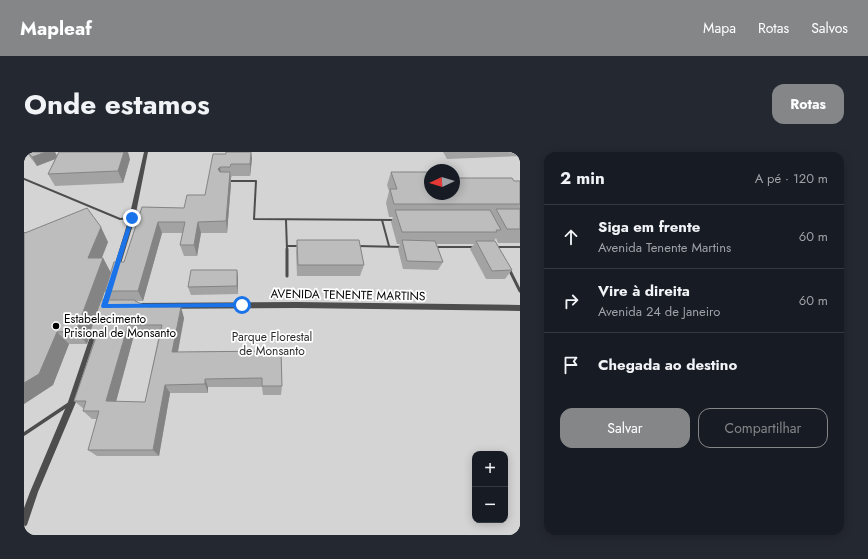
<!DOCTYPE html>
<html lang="pt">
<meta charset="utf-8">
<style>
body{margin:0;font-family:Jost,sans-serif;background:#242831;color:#f1f3f6}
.controls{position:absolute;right:12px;bottom:12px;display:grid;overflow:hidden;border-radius:8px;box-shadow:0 2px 10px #0003}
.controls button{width:36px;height:36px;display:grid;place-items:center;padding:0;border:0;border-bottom:1px solid #363941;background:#171b24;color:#f1f3f6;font:20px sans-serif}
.compass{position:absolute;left:400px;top:12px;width:36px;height:36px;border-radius:50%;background:#171b24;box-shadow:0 2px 10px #0003;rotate:266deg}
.stop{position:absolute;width:12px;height:12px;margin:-9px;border:3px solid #1a73e8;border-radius:50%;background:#fff}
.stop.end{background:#1a73e8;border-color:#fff;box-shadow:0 1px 4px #0008}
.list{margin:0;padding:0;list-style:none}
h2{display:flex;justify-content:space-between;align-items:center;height:52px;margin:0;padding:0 16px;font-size:17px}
h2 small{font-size:13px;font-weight:400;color:#9ea1a6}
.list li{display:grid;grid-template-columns:26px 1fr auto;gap:12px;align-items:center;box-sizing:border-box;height:64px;padding:0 16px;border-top:1px solid #363941}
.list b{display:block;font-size:15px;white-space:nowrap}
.list p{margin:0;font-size:13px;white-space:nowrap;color:#9ea1a6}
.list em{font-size:13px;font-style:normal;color:#9ea1a6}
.actions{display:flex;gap:8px;padding:12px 16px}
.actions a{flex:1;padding:9px 0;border:1px solid #858687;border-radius:12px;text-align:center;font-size:14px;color:#858687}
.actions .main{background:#858687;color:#fff}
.icon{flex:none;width:22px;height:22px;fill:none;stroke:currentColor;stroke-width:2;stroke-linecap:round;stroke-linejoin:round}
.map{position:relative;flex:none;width:496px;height:383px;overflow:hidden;border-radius:12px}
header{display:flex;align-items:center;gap:24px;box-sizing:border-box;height:56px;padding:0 20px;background:#858687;color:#fff}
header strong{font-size:19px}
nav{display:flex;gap:22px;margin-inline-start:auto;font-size:14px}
.intro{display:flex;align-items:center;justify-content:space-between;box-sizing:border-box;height:96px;padding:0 24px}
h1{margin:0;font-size:28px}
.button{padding:10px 18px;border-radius:12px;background:#858687;color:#fff;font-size:14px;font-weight:700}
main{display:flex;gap:24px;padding:0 24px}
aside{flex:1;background:#171b24;border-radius:12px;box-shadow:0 2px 10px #0003}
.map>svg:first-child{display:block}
.green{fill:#d4d4d4;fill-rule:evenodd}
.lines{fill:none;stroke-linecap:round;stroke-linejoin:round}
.service-far2{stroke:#4d4d4d;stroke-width:2}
.service-far1{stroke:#4d4d4d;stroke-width:3}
.service{stroke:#4d4d4d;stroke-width:3.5}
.tertiary{fill:#4d4d4d;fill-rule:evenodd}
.wall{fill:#a3a3a3;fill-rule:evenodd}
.shaded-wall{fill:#848484}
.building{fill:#bdbdbd;stroke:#848484;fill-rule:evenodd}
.route{fill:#1a73e8}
.poi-dot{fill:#000;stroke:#fff;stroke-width:1.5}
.labels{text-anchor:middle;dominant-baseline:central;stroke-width:3.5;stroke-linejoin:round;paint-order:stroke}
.street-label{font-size:12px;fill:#000;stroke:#fff}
.poi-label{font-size:12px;fill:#000;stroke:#fff;text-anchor:start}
.park-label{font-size:12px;fill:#2b2b2b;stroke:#fff}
</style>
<header>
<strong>Mapleaf</strong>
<nav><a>Mapa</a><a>Rotas</a><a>Salvos</a></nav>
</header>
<div class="intro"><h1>Onde estamos</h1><a class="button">Rotas</a></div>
<main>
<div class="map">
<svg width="496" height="383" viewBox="0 0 496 383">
<rect width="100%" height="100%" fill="#fff"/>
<path class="green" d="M 0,0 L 496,0 L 496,383 L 0,383 ZM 406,18 L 430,18 L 430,42 L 406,42 ZM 451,302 L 481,302 L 481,368 L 451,368 Z"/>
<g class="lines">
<g class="service-far2">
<path d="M 0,27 L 96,67 L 108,66"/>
<path d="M 204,29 L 232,29 L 230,67 L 370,68"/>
<path d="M 262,68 L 263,98"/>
<path d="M 358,68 L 365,94"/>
<path d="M 263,94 L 275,94"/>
<path d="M 333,94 L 379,95"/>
<path d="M 411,95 L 451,95"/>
<path d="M 471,95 L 496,95"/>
</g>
<g class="service-far1">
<path d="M 263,97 L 263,124"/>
<path d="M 485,117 L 496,139"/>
</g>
<path class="service" d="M 0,282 L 45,252"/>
<g class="tertiary">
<path d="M 120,0 L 124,0 L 111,66 L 95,118 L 92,120 L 89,118 L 105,66 Z"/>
<path d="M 273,150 L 496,153 L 496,159 L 273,156 L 112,157 L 109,154 L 112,151 Z"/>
<path d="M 71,176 L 73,177 L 74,179 L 52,250 L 14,340 L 3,373 L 0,375 L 0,356 L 6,340 L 44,250 L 68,179 L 69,177 Z"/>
</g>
</g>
<g class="wall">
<path d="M 2,0 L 31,0 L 33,4 L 106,7 L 99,31 L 31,34 L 24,22 L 31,7 L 13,14 Z"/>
<path d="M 202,0 L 227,0 L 228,7 L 226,24 L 208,24 L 207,26 L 207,32 L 203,81 L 177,81 L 173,104 L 160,104 L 156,93 L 159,81 L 138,81 L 119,149 L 112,149 L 124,155 L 160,166 L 154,200 L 257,199 L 258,234 L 257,243 L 239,243 L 238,235 L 184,235 L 184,241 L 146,241 L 135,304 L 73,304 L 64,298 L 73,267 L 68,267 L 59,259 L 60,257 L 50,249 L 70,188 L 66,182 L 63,192 L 45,192 L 29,233 L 0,252 L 0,80 L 84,90 L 78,106 L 79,106 L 87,121 L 100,110 L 118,55 L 160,56 L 181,43 L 202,2 ZM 85,125 L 81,139 L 86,148 L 78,148 ZM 110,183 L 135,183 L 121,250 L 92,250 Z"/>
<path d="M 419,0 L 496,0 L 496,4 L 423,7 Z"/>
<path d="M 367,20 L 406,42 L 490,29 L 496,29 L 496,91 L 474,91 L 472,86 L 470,89 L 488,118 L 481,127 L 462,127 L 446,97 L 450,92 L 413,92 L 419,110 L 414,118 L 379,117 L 374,97 L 376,92 L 373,92 L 367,70 L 369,65 L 365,65 L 362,51 L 365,39 L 363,33 Z"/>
<path d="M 273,88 L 340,113 L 336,124 L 273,124 L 272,100 Z"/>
<path d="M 213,118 L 214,126 L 214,142 L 167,143 L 164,135 Z"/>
</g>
<g class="shaded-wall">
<path d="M 22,0 L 31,0 L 34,6 L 13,14 L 8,5 Z"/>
<path d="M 100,0 L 104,0 L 106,7 L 99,31 L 94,19 Z"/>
<path d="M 227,0 L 228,7 L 226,24 L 226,12 Z"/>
<path d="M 196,15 L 198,27 L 194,17 Z"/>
<path d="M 206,20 L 207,32 L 203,81 L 202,69 Z"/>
<path d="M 134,70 L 138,81 L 119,149 L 114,139 Z"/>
<path d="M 174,70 L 177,81 L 173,104 L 170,93 Z"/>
<path d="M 77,75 L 84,90 L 72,120 L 64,106 Z"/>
<path d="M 79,106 L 87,121 L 63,192 L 52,179 Z"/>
<path d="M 213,118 L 214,126 L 214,142 L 213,134 Z"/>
<path d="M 157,155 L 160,166 L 152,209 L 148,200 Z"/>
<path d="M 104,173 L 110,183 L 90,257 L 82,249 Z"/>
<path d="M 33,180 L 45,192 L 29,233 L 0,252 L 0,231 Z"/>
<path d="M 181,227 L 184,235 L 184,241 L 181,232 Z"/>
<path d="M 141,233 L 146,241 L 135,304 L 129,298 Z"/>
</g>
<g class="building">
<path d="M 4,0 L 22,0 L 8,5 Z"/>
<path d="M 35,0 L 100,0 L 94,19 L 24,22 Z"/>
<path d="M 202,0 L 227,0 L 226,12 L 207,12 L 206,15 L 196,15 L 194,17 L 196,20 L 206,20 L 202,69 L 174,70 L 170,93 L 156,93 L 161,70 L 134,70 L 114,139 L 81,139 L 90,110 L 100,110 L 118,55 L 160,56 L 163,43 L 181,43 L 189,2 L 202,2 Z"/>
<path d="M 367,20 L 405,20 L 406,22 L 406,42 L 430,42 L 430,26 L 488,26 L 490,29 L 496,29 L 496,52 L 370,52 L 366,37 L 373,37 Z"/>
<path d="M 63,56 L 77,75 L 64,106 L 79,106 L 52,179 L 33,180 L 15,222 L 0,231 L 0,80 L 1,81 Z"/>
<path d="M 472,57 L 496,57 L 496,77 L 483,77 Z"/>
<path d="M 371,58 L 466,58 L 477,78 L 472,78 L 473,80 L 378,80 Z"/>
<path d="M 273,88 L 335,88 L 340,113 L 274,113 Z"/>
<path d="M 378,88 L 411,89 L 419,110 L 383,109 Z"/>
<path d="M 452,89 L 471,89 L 488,118 L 468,119 Z"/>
<path d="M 167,118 L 213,118 L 213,134 L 164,135 Z"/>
<path d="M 77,148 L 111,148 L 111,149 L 124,155 L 157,155 L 148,200 L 257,199 L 258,234 L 238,234 L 238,226 L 181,227 L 181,232 L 141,233 L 129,298 L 64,298 L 75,259 L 59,259 L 62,249 L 50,249 L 73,182 L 65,182 ZM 104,173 L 138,173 L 121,250 L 82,249 Z"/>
</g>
<path class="route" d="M 106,65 L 110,66 L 84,152 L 218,151 L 221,151 L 221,155 L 78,156 L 77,154 Z"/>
<circle class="poi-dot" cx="32" cy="174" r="4"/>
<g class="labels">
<g class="street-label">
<text transform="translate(324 143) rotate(1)">AVENIDA TENENTE MARTINS</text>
</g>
<g class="poi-label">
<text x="40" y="167">Estabelecimento<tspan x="40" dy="14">Prisional de Monsanto</tspan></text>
</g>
<g class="park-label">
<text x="248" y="185">Parque Florestal<tspan x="248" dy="14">de Monsanto</tspan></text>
</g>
</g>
</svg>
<div class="controls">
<button>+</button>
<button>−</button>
</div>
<svg class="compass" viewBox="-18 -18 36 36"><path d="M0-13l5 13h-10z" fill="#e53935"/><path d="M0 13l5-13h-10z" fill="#9ea1a6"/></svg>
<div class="stop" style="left:218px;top:153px"></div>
<div class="stop end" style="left:108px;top:66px"></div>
</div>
<aside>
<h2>2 min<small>A pé · 120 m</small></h2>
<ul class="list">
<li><svg class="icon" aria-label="ahead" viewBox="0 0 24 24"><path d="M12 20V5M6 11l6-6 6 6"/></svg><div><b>Siga em frente</b><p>Avenida Tenente Martins</p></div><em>60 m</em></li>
<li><svg class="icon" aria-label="right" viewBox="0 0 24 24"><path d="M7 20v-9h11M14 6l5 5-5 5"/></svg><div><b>Vire à direita</b><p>Avenida 24 de Janeiro</p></div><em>60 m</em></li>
<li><svg class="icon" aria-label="arrive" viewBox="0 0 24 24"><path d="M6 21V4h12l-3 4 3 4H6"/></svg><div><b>Chegada ao destino</b></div></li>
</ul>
<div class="actions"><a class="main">Salvar</a><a>Compartilhar</a></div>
</aside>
</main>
